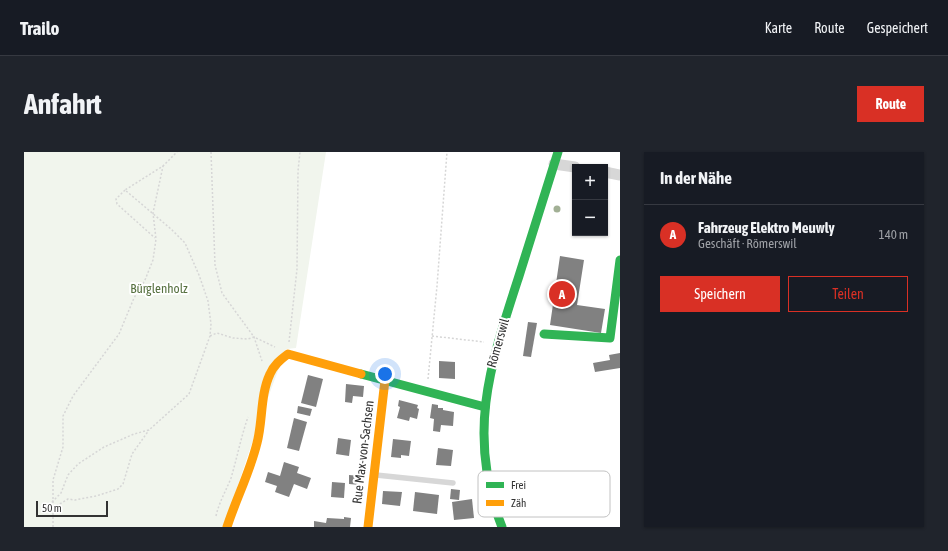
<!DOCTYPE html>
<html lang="de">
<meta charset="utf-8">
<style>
body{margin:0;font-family:"Asap Condensed",sans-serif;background:#20242c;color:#f1f3f6}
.controls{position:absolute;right:12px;top:12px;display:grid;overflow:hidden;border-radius:0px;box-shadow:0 1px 3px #0004}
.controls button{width:36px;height:36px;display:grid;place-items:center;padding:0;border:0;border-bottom:1px solid #363941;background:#171b24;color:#f1f3f6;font:20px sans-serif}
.scale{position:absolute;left:12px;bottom:10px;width:72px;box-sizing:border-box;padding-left:4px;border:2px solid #333;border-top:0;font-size:11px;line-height:14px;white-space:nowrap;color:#333;-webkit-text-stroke:3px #fff;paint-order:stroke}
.you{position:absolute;left:361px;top:222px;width:14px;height:14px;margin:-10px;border:3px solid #fff;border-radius:50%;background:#1a73e8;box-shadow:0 0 0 6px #1a73e833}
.badge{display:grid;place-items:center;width:26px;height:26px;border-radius:50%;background:#d93025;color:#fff;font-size:13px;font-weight:700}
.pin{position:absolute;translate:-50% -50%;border:2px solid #fff;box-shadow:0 1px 4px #0006}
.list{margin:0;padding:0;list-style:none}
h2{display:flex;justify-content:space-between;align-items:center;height:52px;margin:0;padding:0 16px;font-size:17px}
h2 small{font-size:13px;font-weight:400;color:#9ea1a6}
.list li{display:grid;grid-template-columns:26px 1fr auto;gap:12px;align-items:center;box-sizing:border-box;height:60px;padding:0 16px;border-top:1px solid #363941}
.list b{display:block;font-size:15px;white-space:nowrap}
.list p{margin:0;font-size:13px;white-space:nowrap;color:#9ea1a6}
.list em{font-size:13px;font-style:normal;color:#9ea1a6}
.actions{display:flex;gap:8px;padding:12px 16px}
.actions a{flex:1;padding:9px 0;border:1px solid #d93025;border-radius:0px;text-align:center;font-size:14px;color:#d93025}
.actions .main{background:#d93025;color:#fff}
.map{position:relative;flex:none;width:596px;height:375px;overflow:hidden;border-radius:0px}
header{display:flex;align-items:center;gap:24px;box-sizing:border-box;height:56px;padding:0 20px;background:#171b24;border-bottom:1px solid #363941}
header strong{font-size:19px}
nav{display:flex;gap:22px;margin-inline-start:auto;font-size:14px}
.intro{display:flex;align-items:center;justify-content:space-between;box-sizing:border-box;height:96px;padding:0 24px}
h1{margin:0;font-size:28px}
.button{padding:10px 18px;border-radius:0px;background:#d93025;color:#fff;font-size:14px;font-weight:700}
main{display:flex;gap:24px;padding:0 24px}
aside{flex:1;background:#171b24;border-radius:0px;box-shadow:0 1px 3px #0004}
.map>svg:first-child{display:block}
.green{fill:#f1f5ed}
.building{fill:#818181}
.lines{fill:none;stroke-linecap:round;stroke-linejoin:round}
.path{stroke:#d6d6d6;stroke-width:1.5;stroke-dasharray:2 2;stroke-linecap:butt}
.lane{stroke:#d7d7d7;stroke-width:5.5}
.street{stroke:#d7d7d7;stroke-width:11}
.fast{stroke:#30b455;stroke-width:9}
.slow{stroke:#ff9f0a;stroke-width:9}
.tree{fill:#a2b095}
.labels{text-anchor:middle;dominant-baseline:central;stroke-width:4;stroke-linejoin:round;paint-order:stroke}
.park-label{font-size:13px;fill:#56703f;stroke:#fff}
.street-label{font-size:13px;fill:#333;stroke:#fff}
.key{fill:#fff;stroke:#c2c2c2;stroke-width:1}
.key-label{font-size:11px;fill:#333}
</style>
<header>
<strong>Trailo</strong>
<nav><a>Karte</a><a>Route</a><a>Gespeichert</a></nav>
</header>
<div class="intro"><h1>Anfahrt</h1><a class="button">Route</a></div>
<main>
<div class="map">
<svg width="596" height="375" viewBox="0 0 596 375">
<rect width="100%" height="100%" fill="#fff"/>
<path class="green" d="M 0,0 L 302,0 L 272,196 L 262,197 L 235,270 L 200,375 L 0,375 Z"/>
<g class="building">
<path d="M 536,104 L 560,108 L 553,153 L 581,157 L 577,181 L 526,173 Z"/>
<path d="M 504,170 L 513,171 L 507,205 L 499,204 Z"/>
<path d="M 596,201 L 596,216 L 571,220 L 569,211 L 586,208 L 585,203 Z"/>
<path d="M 415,209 L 431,210 L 431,227 L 415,226 Z"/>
<path d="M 284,223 L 299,227 L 292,255 L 277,251 Z"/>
<path d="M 322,232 L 340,234 L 339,245 L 329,244 L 328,251 L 321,250 Z"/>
<path d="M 375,248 L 394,253 L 393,256 L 395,257 L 393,267 L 386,265 L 385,269 L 373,266 L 376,255 L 374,254 Z"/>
<path d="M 408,252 L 414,253 L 414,256 L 419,256 L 419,258 L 430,260 L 429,274 L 417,273 L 416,280 L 409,279 L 410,267 L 406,266 Z"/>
<path d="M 274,254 L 288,257 L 286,264 L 273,261 Z"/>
<path d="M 270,266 L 283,270 L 275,299 L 263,296 Z"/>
<path d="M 314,286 L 327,288 L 325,304 L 312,302 Z"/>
<path d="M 369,287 L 387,289 L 385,304 L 377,303 L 377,306 L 367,305 Z"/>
<path d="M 414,296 L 429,298 L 427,314 L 412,313 Z"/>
<path d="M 260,310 L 275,315 L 273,321 L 287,326 L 283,337 L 270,332 L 265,345 L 251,340 L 253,334 L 241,330 L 244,320 L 256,324 Z"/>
<path d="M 325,323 L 337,324 L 336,333 L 325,332 Z"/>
<path d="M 308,330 L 321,331 L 320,346 L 307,345 Z"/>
<path d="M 427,337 L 436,338 L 435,348 L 426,347 Z"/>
<path d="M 359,339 L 378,340 L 376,354 L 358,352 Z"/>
<path d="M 391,340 L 415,343 L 413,362 L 389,359 Z"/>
<path d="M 448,347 L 450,366 L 430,368 L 428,350 Z"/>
<path d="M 320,365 L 327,366 L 326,375 L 290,375 L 290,369 L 302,371 L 303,366 L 320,367 Z"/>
</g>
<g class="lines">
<g class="path">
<path d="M 187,0 L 191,113 L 198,141 L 230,185 L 238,209"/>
<path d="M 101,38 L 92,47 L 93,52 L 131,86"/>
<path d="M 186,184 L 193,181 L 209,186 L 224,187 L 230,185 L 251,195"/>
<path d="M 408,184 L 460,190"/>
<path d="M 265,190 L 273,117 L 274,19 L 276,0"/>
<path d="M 404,227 L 413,134 L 423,0"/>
<path d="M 28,350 L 37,341 L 44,323 L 54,312 L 80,295 L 110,282 L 125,278 L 165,242 L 186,184 L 187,172 L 184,149 L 175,123 L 161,91 L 147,77 L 101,38 L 139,14 L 153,0"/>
<path d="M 29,356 L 44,347 L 51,348 L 72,344 L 94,337 L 99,332 L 108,302 L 125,278"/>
<path d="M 192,364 C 195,350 202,339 207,326 C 213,306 217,285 224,265"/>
<path d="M 29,375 L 29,328 L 39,295 L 39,264 L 49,244 L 95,182 L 110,146 L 121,128 L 129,108 L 132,87 L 129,61 L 139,14"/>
</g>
<path class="lane" d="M 352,323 L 429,331"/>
<g class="street">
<path d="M 530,12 L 551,15"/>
<path d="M 581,20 L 596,23"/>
</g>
<g class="fast">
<path d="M 520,182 L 586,186 L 596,108"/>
<path d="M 337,222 L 461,255"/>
<path d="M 478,375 C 442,283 466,213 495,124 C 508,83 521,41 534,0"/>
</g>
<g class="slow">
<path d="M 203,375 C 212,347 226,320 233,291 C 239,269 236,243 246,222 C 250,213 256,208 264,202 L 337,222"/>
<path d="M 344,375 L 361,228"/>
</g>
</g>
<circle class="tree" cx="533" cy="57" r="3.5"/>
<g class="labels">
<g class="park-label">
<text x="135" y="136">Bürglenholz</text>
</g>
<g class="street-label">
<text transform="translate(474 191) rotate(-74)">Römerswil</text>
<text transform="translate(339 300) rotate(-83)">Rue Max-von-Sachsen</text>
</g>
</g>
<rect x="454" y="319" width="132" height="46" rx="6" class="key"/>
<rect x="462" y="330" width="18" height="6" fill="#30b455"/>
<rect x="462" y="348" width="18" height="6" fill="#ff9f0a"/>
<g class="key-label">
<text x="487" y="337">Frei</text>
<text x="487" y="355">Zäh</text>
</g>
</svg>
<div class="controls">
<button>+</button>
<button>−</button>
</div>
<div class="scale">50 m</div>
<div class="you"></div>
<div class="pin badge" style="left:538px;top:142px">A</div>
</div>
<aside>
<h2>In der Nähe<small></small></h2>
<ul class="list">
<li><span class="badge">A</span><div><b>Fahrzeug Elektro Meuwly</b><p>Geschäft · Römerswil</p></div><em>140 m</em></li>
</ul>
<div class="actions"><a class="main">Speichern</a><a>Teilen</a></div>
</aside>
</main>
